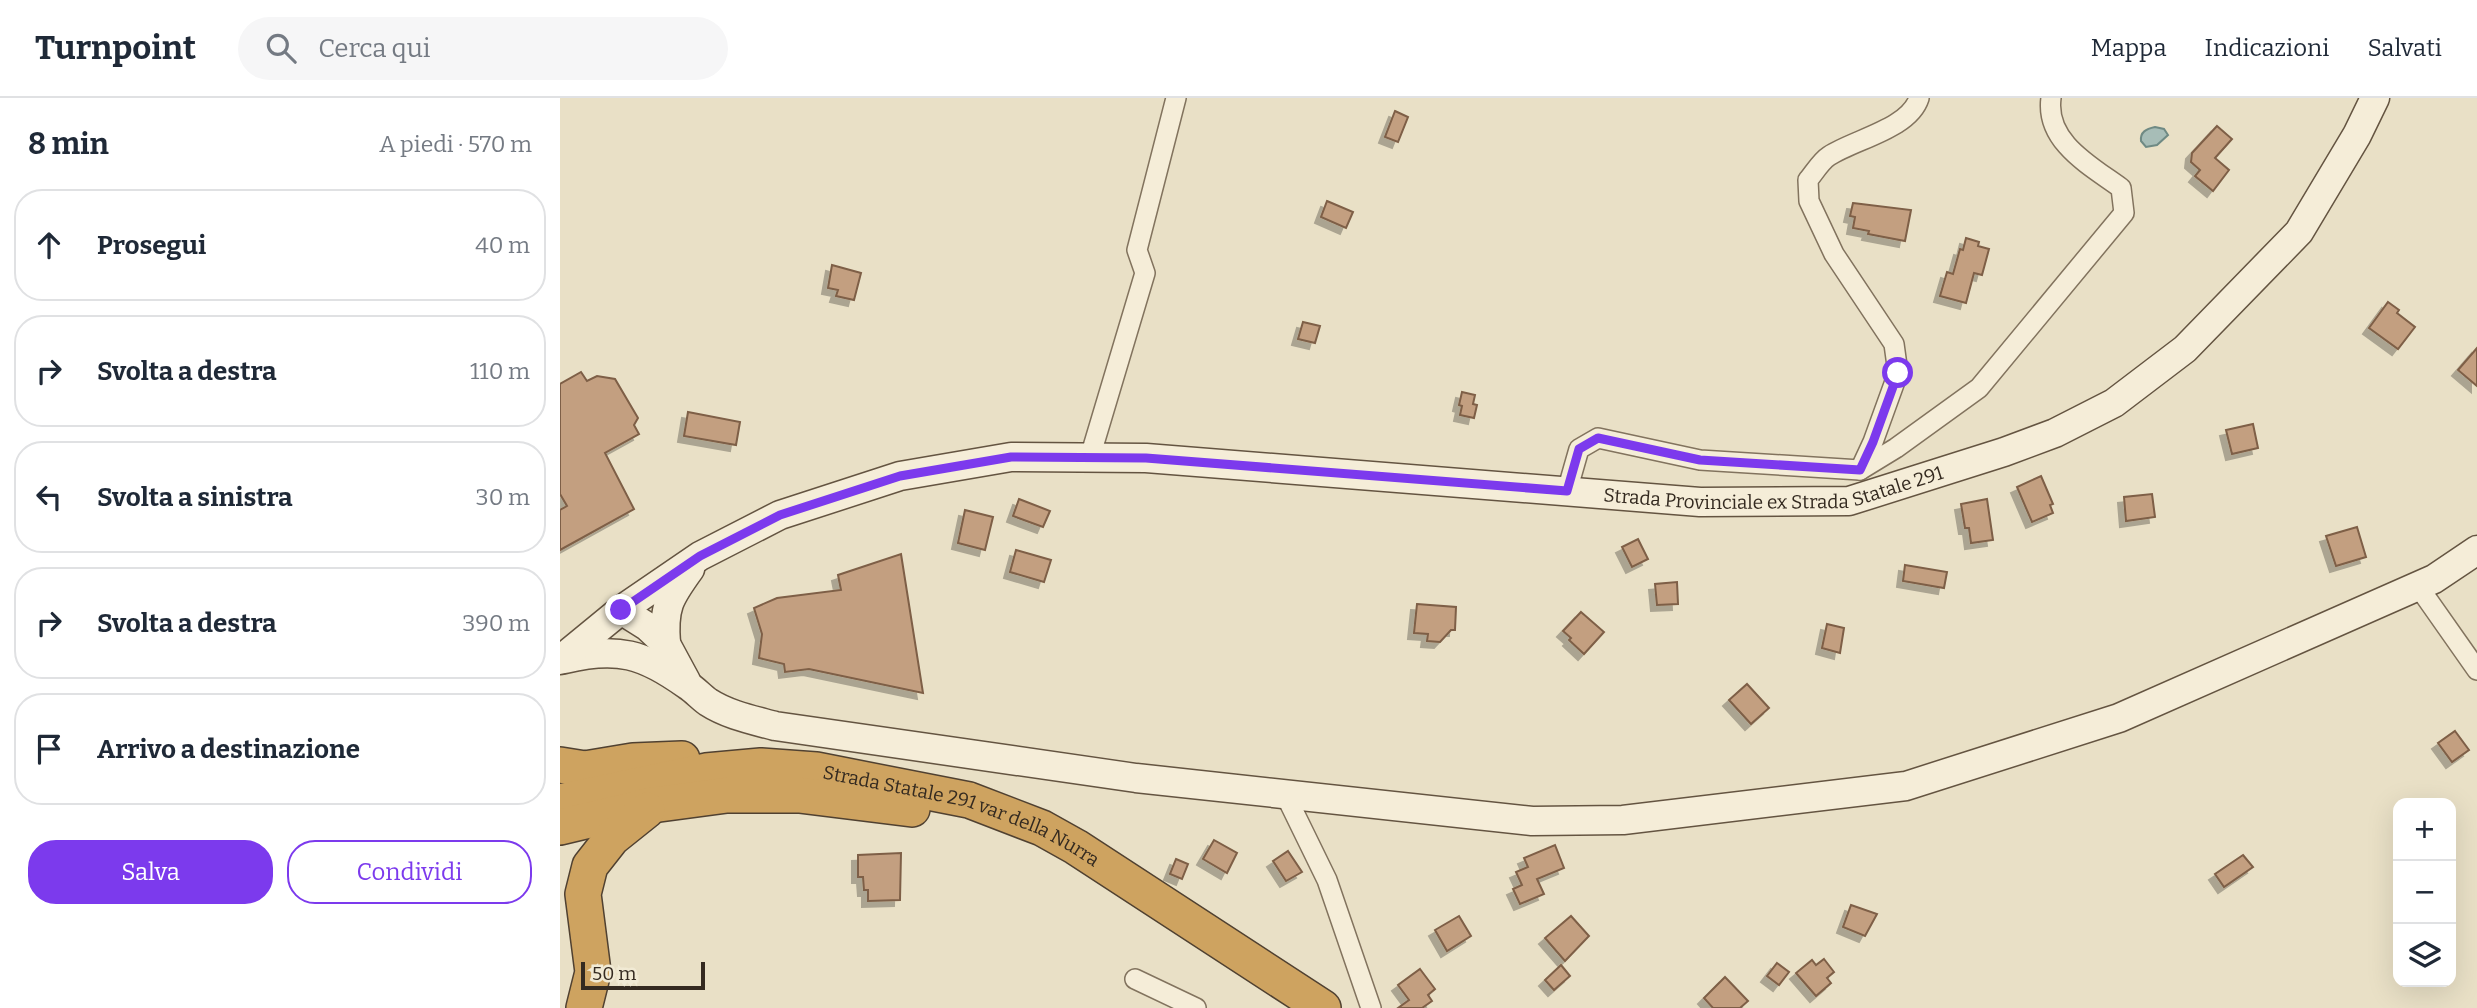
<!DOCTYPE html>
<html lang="it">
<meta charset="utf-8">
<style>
body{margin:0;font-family:Bitter,serif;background:#f6f6f7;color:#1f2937}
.controls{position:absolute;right:21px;bottom:21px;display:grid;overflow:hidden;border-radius:14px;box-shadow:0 7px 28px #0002}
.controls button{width:63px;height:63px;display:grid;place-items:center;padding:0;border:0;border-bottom:2px solid #e0e1e3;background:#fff;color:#1f2937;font:35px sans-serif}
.scale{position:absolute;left:21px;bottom:18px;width:124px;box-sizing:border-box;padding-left:7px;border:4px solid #342a20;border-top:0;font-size:19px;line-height:24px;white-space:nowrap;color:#342a20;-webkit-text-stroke:5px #f1ead4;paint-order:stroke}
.stop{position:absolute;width:21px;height:21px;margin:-16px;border:5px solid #7c3aed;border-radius:50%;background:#fff}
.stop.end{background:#7c3aed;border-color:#fff;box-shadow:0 2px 7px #0008}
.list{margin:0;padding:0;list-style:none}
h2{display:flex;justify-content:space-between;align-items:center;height:91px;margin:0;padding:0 28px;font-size:30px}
h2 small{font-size:23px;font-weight:400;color:#747a83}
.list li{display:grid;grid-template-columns:46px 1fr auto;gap:21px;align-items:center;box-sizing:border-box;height:112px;margin:0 14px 14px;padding:0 14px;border:2px solid #e0e1e3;border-radius:28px}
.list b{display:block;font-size:26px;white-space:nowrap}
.list em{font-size:23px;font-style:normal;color:#747a83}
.actions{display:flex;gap:14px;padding:21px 28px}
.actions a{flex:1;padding:16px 0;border:2px solid #7c3aed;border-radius:28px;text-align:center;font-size:24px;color:#7c3aed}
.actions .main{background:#7c3aed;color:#fff}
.icon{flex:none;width:38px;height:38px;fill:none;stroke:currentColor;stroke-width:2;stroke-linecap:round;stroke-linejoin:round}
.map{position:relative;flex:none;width:1917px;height:910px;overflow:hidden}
header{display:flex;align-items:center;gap:42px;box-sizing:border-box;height:98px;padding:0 35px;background:#fff;border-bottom:2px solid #e0e1e3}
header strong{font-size:33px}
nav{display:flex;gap:38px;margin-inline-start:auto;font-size:24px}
.search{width:490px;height:63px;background:#f6f6f7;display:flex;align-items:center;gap:18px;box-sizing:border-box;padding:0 24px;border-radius:38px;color:#747a83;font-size:26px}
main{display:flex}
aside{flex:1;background:#fff}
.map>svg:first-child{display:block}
.water{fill:#a7bdb7;stroke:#6f8a84;stroke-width:2}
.building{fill:#c39f80;stroke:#7e5f46;stroke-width:2;filter:url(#shadow)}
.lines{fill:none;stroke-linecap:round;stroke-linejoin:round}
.street-casing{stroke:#82735e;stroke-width:22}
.secondary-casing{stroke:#645441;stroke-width:31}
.highway-casing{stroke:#504131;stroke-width:38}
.street{stroke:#f5edd8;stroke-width:19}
.secondary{stroke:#f5edd8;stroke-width:28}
.highway{stroke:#cea360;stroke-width:35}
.route{stroke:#7c3aed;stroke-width:9}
.labels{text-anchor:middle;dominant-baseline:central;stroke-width:6;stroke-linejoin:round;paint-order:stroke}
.street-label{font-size:19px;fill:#342a20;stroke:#f1ead4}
</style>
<header>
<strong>Turnpoint</strong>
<div class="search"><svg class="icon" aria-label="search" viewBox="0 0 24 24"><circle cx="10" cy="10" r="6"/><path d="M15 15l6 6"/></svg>Cerca qui</div>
<nav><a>Mappa</a><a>Indicazioni</a><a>Salvati</a></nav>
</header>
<main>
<aside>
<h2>8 min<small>A piedi · 570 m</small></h2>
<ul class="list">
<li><svg class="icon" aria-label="ahead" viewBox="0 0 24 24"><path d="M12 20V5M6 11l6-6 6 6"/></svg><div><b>Prosegui</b></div><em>40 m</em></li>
<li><svg class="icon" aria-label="right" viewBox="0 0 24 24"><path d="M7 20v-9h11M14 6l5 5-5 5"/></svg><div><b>Svolta a destra</b></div><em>110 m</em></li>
<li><svg class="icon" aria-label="left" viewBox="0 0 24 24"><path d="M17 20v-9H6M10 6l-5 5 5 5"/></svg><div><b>Svolta a sinistra</b></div><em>30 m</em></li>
<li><svg class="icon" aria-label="right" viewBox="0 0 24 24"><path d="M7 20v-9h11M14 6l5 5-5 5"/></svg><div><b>Svolta a destra</b></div><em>390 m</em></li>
<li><svg class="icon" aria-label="arrive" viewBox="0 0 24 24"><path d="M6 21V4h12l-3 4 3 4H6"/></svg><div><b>Arrivo a destinazione</b></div></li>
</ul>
<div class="actions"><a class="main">Salva</a><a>Condividi</a></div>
</aside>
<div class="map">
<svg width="1917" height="910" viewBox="0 0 1917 910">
<defs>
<filter id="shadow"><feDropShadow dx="-6" dy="6" stdDeviation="0" flood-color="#0004"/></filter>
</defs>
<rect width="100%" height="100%" fill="#e9e0c6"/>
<path class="water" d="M 1595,29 L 1604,31 L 1608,37 L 1597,47 L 1586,49 L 1581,43 C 1580,34 1586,31 1595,29 Z"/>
<g class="building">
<path d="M 835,13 L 848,19 L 838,44 L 825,39 Z"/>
<path d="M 1657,28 L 1672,41 L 1655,60 L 1669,72 L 1653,93 L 1635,78 L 1640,72 L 1631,64 L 1632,55 Z"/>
<path d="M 767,103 L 793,114 L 786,130 L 761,119 Z"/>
<path d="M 1293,105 L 1351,112 L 1345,143 L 1308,136 L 1309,133 L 1293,130 L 1295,119 L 1290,118 Z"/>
<path d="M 1406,140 L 1419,144 L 1418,148 L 1429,151 L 1422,177 L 1414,175 L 1406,205 L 1380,198 L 1387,174 L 1393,176 L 1400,151 L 1403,152 Z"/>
<path d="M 272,167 L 301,175 L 294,202 L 276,198 L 278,192 L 268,190 Z"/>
<path d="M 1828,204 L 1839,212 L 1837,215 L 1855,229 L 1838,251 L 1809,230 Z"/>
<path d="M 743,224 L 760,228 L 755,245 L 738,241 Z"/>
<path d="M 1917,250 L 1917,288 L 1898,272 Z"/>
<path d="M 21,274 L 27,283 L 37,278 L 55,281 L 78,320 L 74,327 L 79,336 L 45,355 L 74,411 L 0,452 L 0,412 L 7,408 L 0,396 L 0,286 Z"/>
<path d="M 902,294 L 915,297 L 913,306 L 917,307 L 914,320 L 900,317 L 902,308 L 899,307 Z"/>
<path d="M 128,314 L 180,324 L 176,347 L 124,338 Z"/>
<path d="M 1693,326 L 1698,350 L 1672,356 L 1666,332 Z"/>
<path d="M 1481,378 L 1493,406 L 1490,407 L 1493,415 L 1472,424 L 1457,389 Z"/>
<path d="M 1592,396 L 1595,419 L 1566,423 L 1564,399 Z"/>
<path d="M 459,401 L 490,413 L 483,429 L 453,418 Z"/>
<path d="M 1427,401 L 1433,442 L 1411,445 L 1409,430 L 1405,430 L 1401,406 Z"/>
<path d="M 405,412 L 433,419 L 425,452 L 398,445 Z"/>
<path d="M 1797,429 L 1806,459 L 1776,468 L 1766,438 Z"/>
<path d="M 1078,441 L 1088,461 L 1072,469 L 1062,449 Z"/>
<path d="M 456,452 L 491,462 L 484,484 L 450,474 Z"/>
<path d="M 341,456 L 363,595 L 249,571 L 225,574 L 224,566 L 199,560 L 202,536 L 194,510 L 217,500 L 281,492 L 278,477 Z"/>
<path d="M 1345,467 L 1387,474 L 1384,490 L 1343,483 Z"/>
<path d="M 1117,484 L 1118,506 L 1097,507 L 1095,486 Z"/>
<path d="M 857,506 L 896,509 L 895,532 L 891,532 L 880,544 L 867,543 L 868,536 L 854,535 Z"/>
<path d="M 1021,514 L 1044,534 L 1024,556 L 1009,542 L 1011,540 L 1003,533 Z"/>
<path d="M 1267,526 L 1284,530 L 1280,555 L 1262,550 Z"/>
<path d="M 1187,586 L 1209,610 L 1191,626 L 1169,602 Z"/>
<path d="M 1895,633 L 1909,652 L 1892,664 L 1878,645 Z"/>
<path d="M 654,742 L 677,755 L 667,775 L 643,761 Z"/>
<path d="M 995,747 L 1004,770 L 977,781 L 984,796 L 960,806 L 953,791 L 962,787 L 956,774 L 968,769 L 964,760 Z"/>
<path d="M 728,753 L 742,774 L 726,783 L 713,763 Z"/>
<path d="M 341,755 L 340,802 L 308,803 L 308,792 L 304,792 L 303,779 L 298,779 L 298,757 Z"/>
<path d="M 1683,757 L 1693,769 L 1664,789 L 1655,776 Z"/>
<path d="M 616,761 L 628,766 L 622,781 L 610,776 Z"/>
<path d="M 1291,807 L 1317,816 L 1305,838 L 1283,829 Z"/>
<path d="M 899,818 L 911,838 L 887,853 L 875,832 Z"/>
<path d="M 1011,818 L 1029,838 L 1005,863 L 985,840 Z"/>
<path d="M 1264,861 L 1274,874 L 1267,880 L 1271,885 L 1256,898 L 1236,875 L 1252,862 L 1256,867 Z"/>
<path d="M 1217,865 L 1229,874 L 1219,887 L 1207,878 Z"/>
<path d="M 1001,867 L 1010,878 L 994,892 L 985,882 Z"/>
<path d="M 860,871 L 875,891 L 868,897 L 872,903 L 862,910 L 838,910 L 849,902 L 838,887 Z"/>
<path d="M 1165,879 L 1188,903 L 1180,910 L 1153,910 L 1144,900 Z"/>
</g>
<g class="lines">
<g class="street-casing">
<g id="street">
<path d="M 530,359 L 585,175 L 577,152 L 616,0"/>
<path d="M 1300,372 L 1313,344 L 1338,275 L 1334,246 L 1274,156 L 1249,103 L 1248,82 C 1254,75 1261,63 1269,58 C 1295,41 1349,31 1359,0"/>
<path d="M 1007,393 L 1019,351 L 1038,340 L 1140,362 L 1300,372 L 1336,350 L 1419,290 L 1564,115 L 1561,90 C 1531,68 1485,44 1491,0"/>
<path d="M 1858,488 L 1917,572"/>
<path d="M 725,696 L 767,782 L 811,910"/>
<path d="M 575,881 L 636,910"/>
</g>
</g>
<g class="secondary-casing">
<g id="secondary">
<path d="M 61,512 L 88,529 L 106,546 L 126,583"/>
<path d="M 106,546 C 103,509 109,500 130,471"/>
<path d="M 5,561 C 57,548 84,556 127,587 C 135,592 141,599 148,604 C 168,617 193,622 215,628 L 576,680 L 972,723 L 1063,722 L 1346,688 L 1559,620 L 1874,481 L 1917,452"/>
<path id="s1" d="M 0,562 L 61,512 L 140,458 L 220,417 L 340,378 L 451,359 L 586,360 L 1140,404 L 1289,403 L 1444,354 L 1495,335 L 1554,305 L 1625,251 L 1739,134 L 1797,37 L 1815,0"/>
</g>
</g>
<g class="highway-casing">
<g id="highway">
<path d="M 0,667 L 25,671 L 73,663 L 122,661"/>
<path id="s2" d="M 0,704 L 146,673 L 201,668 L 256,672 L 409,702 L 482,730 L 516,749 L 763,910"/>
<path d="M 0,729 L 92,707 L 167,697 L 239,697 L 352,711"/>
<path d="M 24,910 L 33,874 L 23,796 L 30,768 L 52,740 L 87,712"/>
</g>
</g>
<use href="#street" class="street"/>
<use href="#secondary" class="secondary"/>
<use href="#highway" class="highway"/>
</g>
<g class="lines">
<path class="route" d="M 61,512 L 140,458 L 220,417 L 340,378 L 451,359 L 586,360 L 1007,393 L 1019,351 L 1038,340 L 1140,362 L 1300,372 L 1313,344 L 1338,275"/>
</g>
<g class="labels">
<g class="street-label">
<text stroke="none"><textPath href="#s1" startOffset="1269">Strada Provinciale ex Strada Statale 291</textPath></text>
<text stroke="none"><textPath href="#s2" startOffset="413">Strada Statale 291 var della Nurra</textPath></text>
</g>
</g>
</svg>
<div class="controls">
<button>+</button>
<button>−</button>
<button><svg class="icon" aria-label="layers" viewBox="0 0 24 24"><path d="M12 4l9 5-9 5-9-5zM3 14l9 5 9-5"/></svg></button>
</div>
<div class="scale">50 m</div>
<div class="stop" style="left:1338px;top:275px"></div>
<div class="stop end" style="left:61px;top:512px"></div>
</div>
</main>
